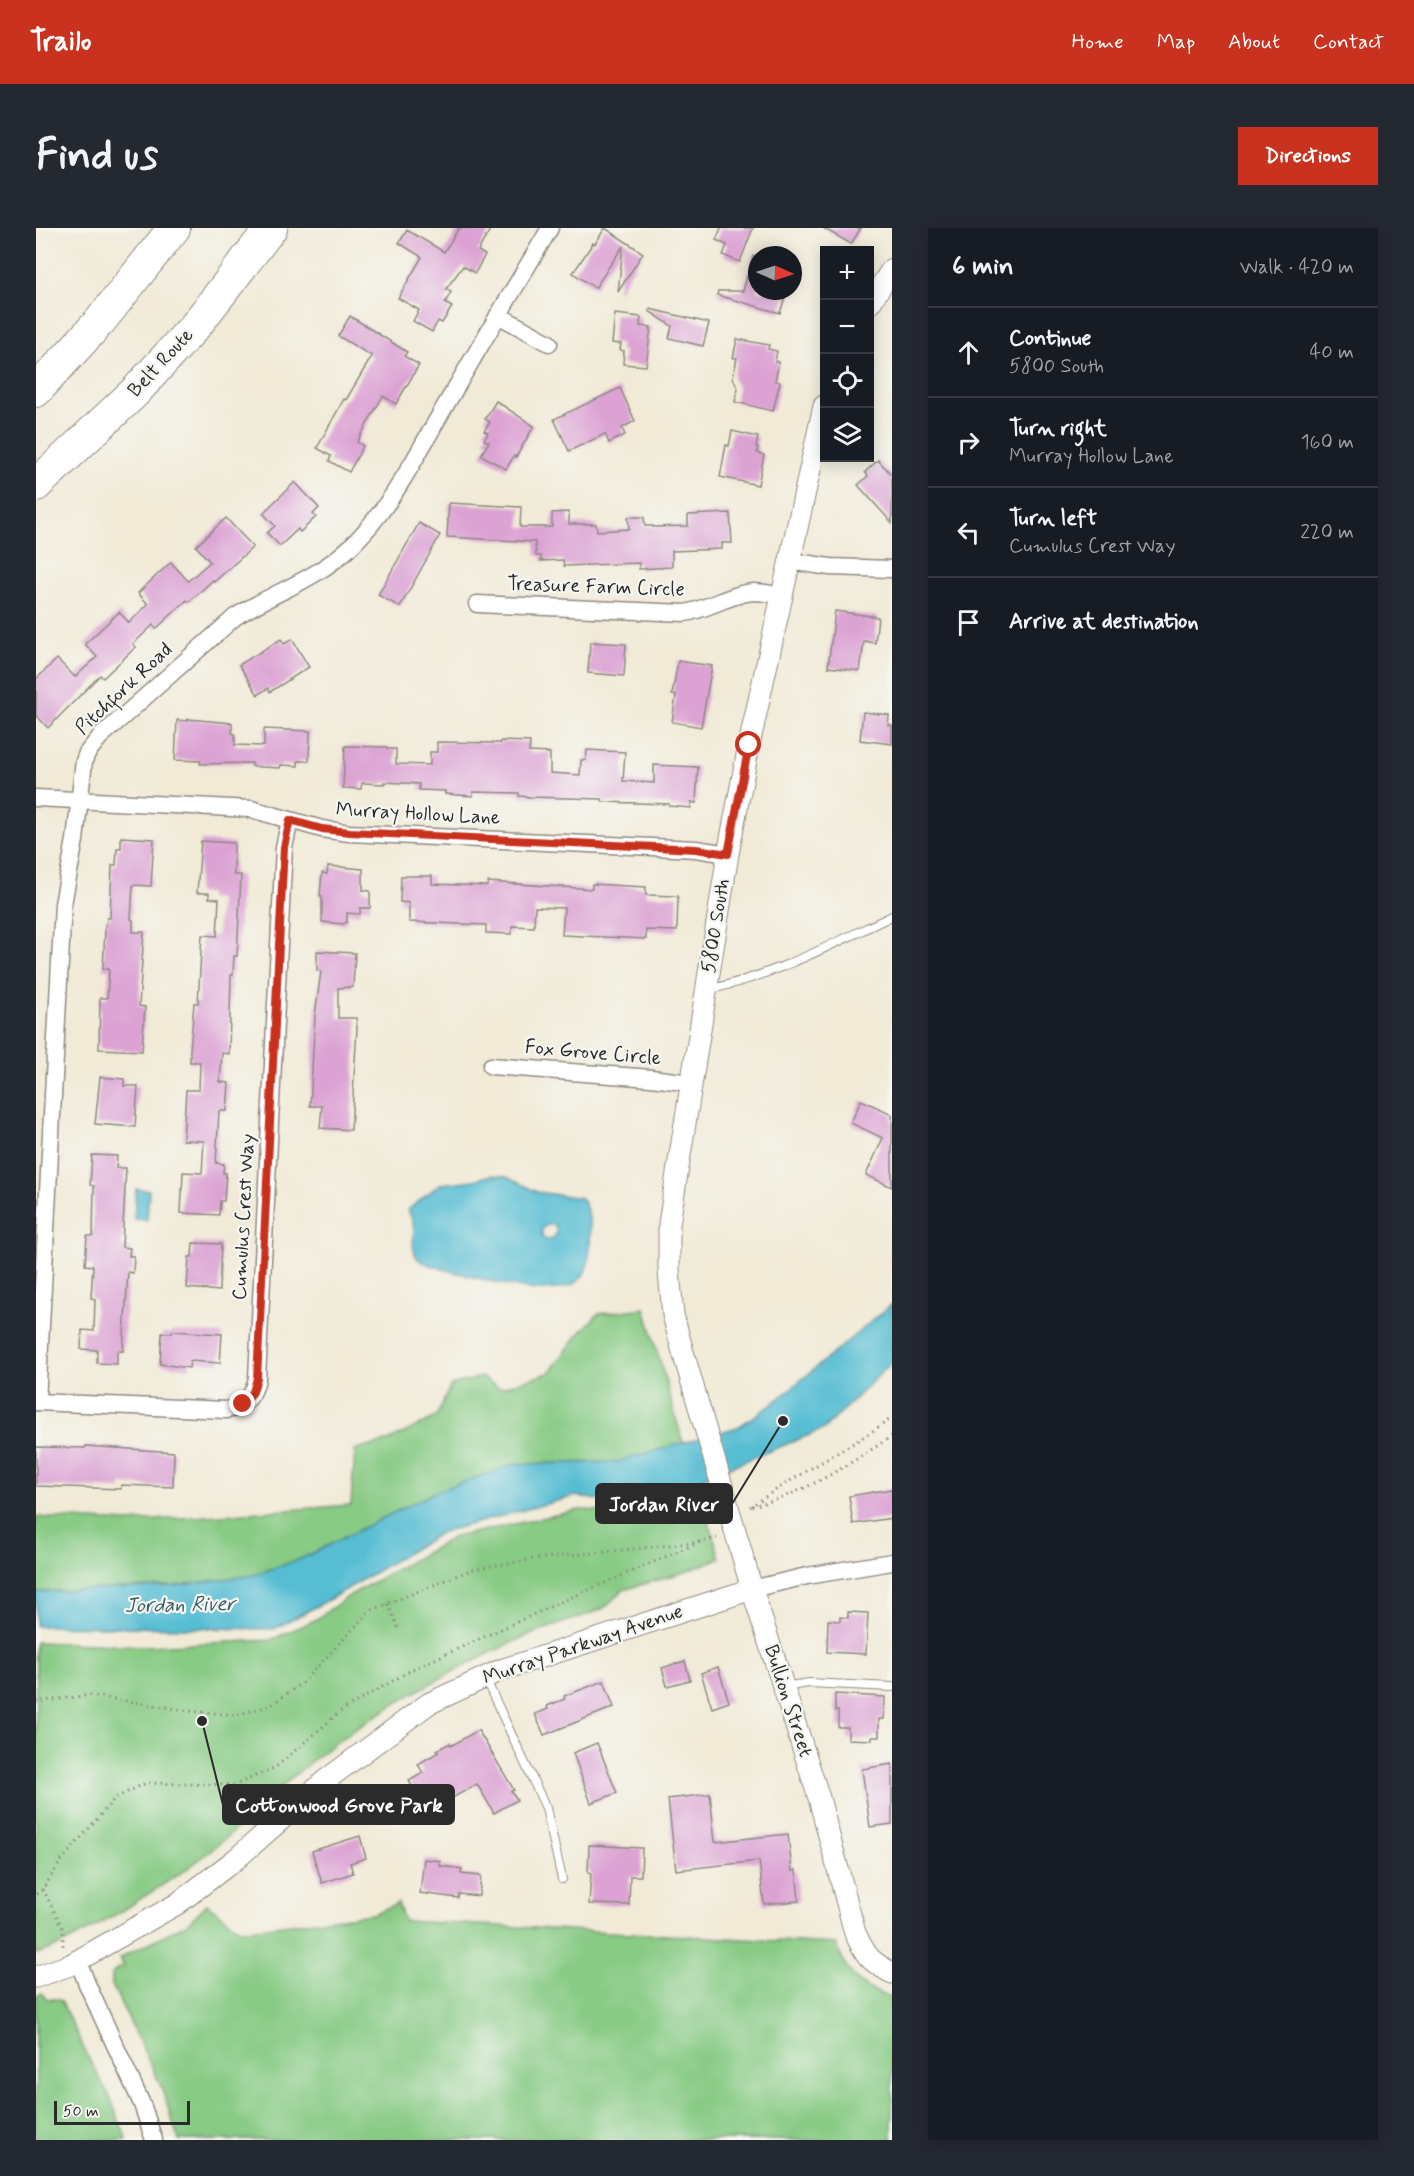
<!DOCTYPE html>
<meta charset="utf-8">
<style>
body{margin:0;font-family:Mynerve,sans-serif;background:#242831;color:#f1f3f6}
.controls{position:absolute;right:18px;top:18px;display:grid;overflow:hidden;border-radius:0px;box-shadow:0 3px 15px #0003}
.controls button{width:54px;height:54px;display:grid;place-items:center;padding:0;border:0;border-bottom:2px solid #363941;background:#171b24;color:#f1f3f6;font:30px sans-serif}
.compass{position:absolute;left:712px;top:18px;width:54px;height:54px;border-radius:50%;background:#171b24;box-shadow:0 3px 15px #0003;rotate:93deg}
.scale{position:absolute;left:18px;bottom:15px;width:136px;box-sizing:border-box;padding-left:6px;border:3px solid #2b2b2b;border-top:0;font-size:16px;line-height:21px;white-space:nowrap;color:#2b2b2b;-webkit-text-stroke:4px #f6f6f2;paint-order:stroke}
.stop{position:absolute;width:18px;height:18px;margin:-14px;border:4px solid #c8321e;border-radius:50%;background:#fff}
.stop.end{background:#c8321e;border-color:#fff;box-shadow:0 2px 6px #0008}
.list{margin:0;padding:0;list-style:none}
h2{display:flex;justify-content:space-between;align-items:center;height:78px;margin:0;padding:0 24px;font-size:26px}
h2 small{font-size:20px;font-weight:400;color:#9ea1a6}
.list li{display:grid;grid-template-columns:39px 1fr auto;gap:18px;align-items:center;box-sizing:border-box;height:90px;padding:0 24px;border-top:2px solid #363941}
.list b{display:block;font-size:22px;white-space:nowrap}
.list p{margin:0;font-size:20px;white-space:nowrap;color:#9ea1a6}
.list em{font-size:20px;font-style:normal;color:#9ea1a6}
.icon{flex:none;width:33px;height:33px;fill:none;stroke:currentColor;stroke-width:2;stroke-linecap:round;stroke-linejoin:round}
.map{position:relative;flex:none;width:856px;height:1912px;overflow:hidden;border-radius:0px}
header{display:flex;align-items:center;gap:36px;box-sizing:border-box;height:84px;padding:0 30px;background:#c8321e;color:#fff}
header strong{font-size:28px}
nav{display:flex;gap:33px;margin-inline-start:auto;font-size:21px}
.intro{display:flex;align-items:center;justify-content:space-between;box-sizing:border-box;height:144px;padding:0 36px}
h1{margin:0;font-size:42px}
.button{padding:15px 27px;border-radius:0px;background:#c8321e;color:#fff;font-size:21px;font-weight:700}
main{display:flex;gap:36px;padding:0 36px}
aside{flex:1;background:#171b24;border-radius:0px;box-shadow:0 3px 15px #0003}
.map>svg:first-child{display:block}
.green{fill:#88cb85;stroke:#5a7b58;stroke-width:1.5}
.water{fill:#56bdd3;stroke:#40747f;stroke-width:1.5;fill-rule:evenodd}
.building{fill:#dca2d4}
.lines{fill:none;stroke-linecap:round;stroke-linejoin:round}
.service-casing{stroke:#8e8a81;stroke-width:10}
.minor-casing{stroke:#8e8a81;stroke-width:19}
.tertiary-casing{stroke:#8e8a81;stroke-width:23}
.motorway-casing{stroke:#8e8a81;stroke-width:34}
.path{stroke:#8e8a81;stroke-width:3;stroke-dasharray:1.5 4.5;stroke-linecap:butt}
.service{stroke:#fff;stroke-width:8}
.minor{stroke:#fff;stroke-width:16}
.tertiary{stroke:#fff;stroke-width:21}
.motorway{stroke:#fff;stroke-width:32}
.route{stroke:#c8321e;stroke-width:8}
.labels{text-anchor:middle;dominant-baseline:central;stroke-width:4.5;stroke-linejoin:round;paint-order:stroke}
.street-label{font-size:20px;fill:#2b2b2b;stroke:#f6f6f2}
.water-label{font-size:21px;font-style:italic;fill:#3a5e66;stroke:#f6f6f2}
.leader{fill:none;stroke:#2b2b2b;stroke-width:2}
.callout-dot{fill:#2b2b2b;stroke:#f6f6f2;stroke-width:2}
.callout{fill:#2b2b2b;stroke:#2b2b2b;stroke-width:2}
.callout-label{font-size:21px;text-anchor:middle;font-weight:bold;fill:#fff}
</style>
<header>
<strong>Trailo</strong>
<nav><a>Home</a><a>Map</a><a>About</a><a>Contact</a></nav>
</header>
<div class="intro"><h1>Find us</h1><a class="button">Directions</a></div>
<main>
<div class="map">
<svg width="856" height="1912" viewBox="0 0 856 1912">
<rect width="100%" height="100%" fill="#f6f6f2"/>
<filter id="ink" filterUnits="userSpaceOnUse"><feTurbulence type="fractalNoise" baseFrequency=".0167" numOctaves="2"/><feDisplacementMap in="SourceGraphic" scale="12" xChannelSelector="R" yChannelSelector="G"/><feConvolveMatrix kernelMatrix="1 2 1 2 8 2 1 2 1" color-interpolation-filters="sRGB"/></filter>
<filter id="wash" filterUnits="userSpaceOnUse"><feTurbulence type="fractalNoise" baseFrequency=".008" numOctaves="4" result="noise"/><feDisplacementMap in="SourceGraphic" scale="24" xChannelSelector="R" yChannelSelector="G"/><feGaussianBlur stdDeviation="1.35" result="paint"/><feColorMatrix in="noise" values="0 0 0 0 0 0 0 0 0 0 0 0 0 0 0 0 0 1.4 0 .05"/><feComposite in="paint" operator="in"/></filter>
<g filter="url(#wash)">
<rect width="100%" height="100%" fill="#f1ead7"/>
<g class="green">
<path d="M 609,1080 L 647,1215 L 581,1234 L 479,1236 L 401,1263 L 267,1330 L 218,1347 L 138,1358 L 0,1364 L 0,1289 L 93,1294 L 315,1277 L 319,1222 L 350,1214 L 400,1189 L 415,1157 L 445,1149 L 463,1160 L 513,1145 L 542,1107 L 562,1086 Z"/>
<path d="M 664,1265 L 684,1330 L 649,1344 L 587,1362 L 571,1378 L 564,1382 C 534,1393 503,1402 475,1415 C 413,1444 353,1476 298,1516 C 257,1545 223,1581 185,1614 C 152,1643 114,1665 77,1688 C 52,1703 28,1718 0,1726 L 0,1414 L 111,1418 L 235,1412 L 279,1392 L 316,1366 L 418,1309 L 543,1282 L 586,1284 L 612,1281 L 639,1275 Z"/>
<path d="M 362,1675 L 368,1693 L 800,1716 C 811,1746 824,1762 856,1769 L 856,1912 L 143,1912 L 124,1856 L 76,1757 L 76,1746 L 82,1740 L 88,1739 L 84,1730 L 152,1695 L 171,1676 L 205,1702 L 337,1686 Z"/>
<path d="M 6,1765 L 10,1771 L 20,1771 L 25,1773 L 53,1831 L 73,1867 L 91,1912 L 0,1912 L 0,1767 Z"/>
</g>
<g class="water">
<path d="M 456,947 L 471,949 L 501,964 L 545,970 C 555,985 555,1001 554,1019 C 553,1030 552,1045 542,1053 C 533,1061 515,1062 502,1062 C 486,1061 391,1040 382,1031 C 373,1019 380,1008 377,995 C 376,991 374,986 372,982 L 404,956 L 438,952 ZM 517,996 L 521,1003 L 518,1010 L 511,1012 L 506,1009 C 505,1000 508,997 517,996 Z"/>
<path d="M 100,961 L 113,962 L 111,992 L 98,991 Z"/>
<path d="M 856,1076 L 856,1134 L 788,1201 L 622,1268 L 580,1275 L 540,1268 L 406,1304 L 294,1371 L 238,1401 L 0,1398 L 0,1364 L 138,1358 L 218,1347 L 267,1330 L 401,1263 L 479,1236 L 581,1234 L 702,1199 L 734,1178 Z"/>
</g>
<g id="blocks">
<g class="building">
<path d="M 423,0 L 455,0 L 442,23 L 449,27 L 439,45 L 427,38 L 410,61 L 415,64 L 409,75 L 416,79 L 406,95 L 402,93 L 396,104 L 377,93 L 383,82 L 362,70 L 386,29 L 363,15 L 371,2 L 408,24 Z"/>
<path d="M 569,0 L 607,25 L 582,64 L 587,18 L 559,60 L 537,45 L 557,15 L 559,16 Z"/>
<path d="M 685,0 L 717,0 L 704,34 L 687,27 L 691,17 L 680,12 Z"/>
<path d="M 787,0 L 825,0 L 815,16 Z"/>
<path d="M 717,28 L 721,29 L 721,63 L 751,63 L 744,85 L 681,67 L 682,63 L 707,63 Z"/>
<path d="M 614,81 L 673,95 L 667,118 L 633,110 L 636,98 L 613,83 Z"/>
<path d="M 579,86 L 605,89 L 604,98 L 615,99 L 610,138 L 587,136 L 588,123 L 584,122 L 585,116 L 576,115 Z"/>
<path d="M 314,88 L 371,124 L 368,128 L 383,137 L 360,176 L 347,168 L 321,214 L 327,218 L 313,244 L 293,233 L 295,228 L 281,220 L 308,171 L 310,172 L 336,128 L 302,108 Z"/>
<path d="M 701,111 L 733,117 L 732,121 L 741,123 L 739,134 L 743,134 L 739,153 L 744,154 L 737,183 L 699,174 L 702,161 L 697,150 L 701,130 L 697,130 Z"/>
<path d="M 584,160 L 599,193 L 586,200 L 589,207 L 573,215 L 569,206 L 533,223 L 518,191 Z"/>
<path d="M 460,173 L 498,198 L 480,229 L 478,228 L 470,241 L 445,227 L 453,214 L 448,212 L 452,205 L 448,203 L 454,194 L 449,191 Z"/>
<path d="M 696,203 L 722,209 L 720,219 L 722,219 L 721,225 L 728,227 L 722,257 L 684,249 L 690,217 L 693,218 Z"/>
<path d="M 842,232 L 856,247 L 856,295 L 822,257 L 832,248 L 829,244 Z"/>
<path d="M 259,254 L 283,280 L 277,286 L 280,289 L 264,304 L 262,301 L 244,318 L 231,305 L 239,298 L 227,285 Z"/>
<path d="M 413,275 L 485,279 L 484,299 L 516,299 L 516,285 L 533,284 L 533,296 L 560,296 L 561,303 L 593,301 L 592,289 L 608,289 L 609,298 L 617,298 L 617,299 L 652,298 L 652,287 L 694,285 L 696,315 L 686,315 L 686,321 L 636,323 L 636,339 L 603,341 L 603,335 L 528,338 L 527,332 L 505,333 L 505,328 L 500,328 L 499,314 L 411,309 Z"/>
<path d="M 190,290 L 217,319 L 178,354 L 177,352 L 153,374 L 151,372 L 120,401 L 117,397 L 97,416 L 100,419 L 67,450 L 64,447 L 12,500 L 0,487 L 0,451 L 21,431 L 39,449 L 61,429 L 49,416 L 83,384 L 93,395 L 112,376 L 102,365 L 135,334 L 152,353 L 174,334 L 160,318 Z"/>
<path d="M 383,295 L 404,307 L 364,379 L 342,367 Z"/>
<path d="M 799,383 L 842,389 L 839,415 L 828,413 L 824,443 L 792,439 Z"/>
<path d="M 245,411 L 248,416 L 256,411 L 273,439 L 234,464 L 232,460 L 222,467 L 203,437 Z"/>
<path d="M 554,414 L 590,416 L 588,448 L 552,445 Z"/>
<path d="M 642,433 L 676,438 L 665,499 L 636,494 L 640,467 L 636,467 Z"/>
<path d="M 827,484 L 853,487 L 852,497 L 856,497 L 856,516 L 824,512 Z"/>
<path d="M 152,491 L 196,495 L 196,505 L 199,506 L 199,517 L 228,518 L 228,501 L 274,503 L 273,533 L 262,533 L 262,538 L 245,537 L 244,540 L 226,539 L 216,538 L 216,535 L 164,536 L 165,533 L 139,532 L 141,492 L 152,493 Z"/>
<path d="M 465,513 L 494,514 L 493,524 L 514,525 L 514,545 L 544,547 L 545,532 L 550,532 L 551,522 L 589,524 L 587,553 L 618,555 L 618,537 L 662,539 L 660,575 L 655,574 L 655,580 L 633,578 L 633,576 L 567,574 L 566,571 L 494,569 L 483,568 L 483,565 L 437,564 L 437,568 L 409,566 L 409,563 L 383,562 L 383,556 L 348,554 L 348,556 L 326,555 L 325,561 L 307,560 L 309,518 L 351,519 L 351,521 L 360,521 L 360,536 L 394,537 L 394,524 L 401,524 L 401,514 L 465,515 Z"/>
<path d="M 85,609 L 118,611 L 115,658 L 97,657 L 95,691 L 97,692 L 97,704 L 108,704 L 103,778 L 109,779 L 106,823 L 63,821 L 64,770 L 71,770 L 73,741 L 67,741 L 69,701 L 71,690 L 74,690 L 76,637 L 80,637 L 81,620 L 85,620 Z"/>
<path d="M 165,613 L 198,615 L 198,647 L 205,647 L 201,728 L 198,728 L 197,747 L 195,747 L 193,826 L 186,825 L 184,854 L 193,855 L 191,883 L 183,883 L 180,935 L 188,936 L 187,945 L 190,945 L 188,973 L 184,973 L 183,987 L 145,985 L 147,944 L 166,945 L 168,913 L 147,912 L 150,862 L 163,862 L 164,834 L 154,834 L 154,823 L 158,775 L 162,775 L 166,707 L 181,708 L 183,671 L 173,670 L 173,665 L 161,665 Z"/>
<path d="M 292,638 L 327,641 L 327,662 L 334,663 L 334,680 L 324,680 L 324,686 L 311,685 L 311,694 L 307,696 L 286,694 L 286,668 L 284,668 L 286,645 L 291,646 Z"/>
<path d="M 365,648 L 396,648 L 396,656 L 451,658 L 452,654 L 556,661 L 556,656 L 610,659 L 610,667 L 642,668 L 641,703 L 610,702 L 610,711 L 526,707 L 528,680 L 499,679 L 498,699 L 476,698 L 476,706 L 450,705 L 450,697 L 373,694 L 373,675 L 364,674 Z"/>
<path d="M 281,723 L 319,725 L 317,759 L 302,760 L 302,790 L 320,790 L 321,799 L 315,902 L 284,900 L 286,878 L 274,878 L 279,788 L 285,743 L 281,742 Z"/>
<path d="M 64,849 L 88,851 L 88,858 L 102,858 L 99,899 L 59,896 Z"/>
<path d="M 825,872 L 856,886 L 856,959 L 830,947 L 847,910 L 815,895 Z"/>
<path d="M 56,927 L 81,928 L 80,940 L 90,940 L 86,1019 L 94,1020 L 93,1028 L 98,1028 L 97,1045 L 92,1044 L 87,1123 L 81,1123 L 81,1136 L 61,1135 L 61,1122 L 45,1121 L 46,1102 L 58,1103 L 59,1071 L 55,1070 L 57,1038 L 49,1037 L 51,1008 L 57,1008 L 58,958 L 54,957 Z"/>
<path d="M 157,1015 L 185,1016 L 183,1063 L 151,1060 L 153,1029 L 156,1029 Z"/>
<path d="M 136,1103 L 186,1106 L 184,1135 L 154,1133 L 153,1140 L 124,1136 L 126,1105 L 136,1105 Z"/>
<path d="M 50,1218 L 138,1224 L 137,1259 L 85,1257 L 85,1261 L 0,1258 L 0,1219 L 49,1220 Z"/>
<path d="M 856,1261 L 856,1290 L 817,1296 L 813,1268 Z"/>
<path d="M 812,1384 L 832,1385 L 830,1426 L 791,1424 L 792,1392 L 804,1393 L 804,1389 L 812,1390 Z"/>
<path d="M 649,1433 L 654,1452 L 631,1458 L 626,1440 Z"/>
<path d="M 682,1439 L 693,1474 L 676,1480 L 665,1445 Z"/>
<path d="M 568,1453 L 578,1479 L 508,1507 L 499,1486 L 512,1481 L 511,1478 L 529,1471 L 528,1468 Z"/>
<path d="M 799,1466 L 849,1469 L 848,1491 L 843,1491 L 843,1509 L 836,1509 L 836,1512 L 812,1511 L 812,1499 L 802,1499 L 802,1483 L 799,1483 Z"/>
<path d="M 442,1502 L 478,1562 L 475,1563 L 481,1572 L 458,1585 L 441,1556 L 402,1578 L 400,1574 L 390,1579 L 389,1576 L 387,1577 L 373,1553 L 387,1545 L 382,1536 L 403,1524 L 401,1522 L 414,1515 L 415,1518 Z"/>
<path d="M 561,1515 L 581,1565 L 555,1575 L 537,1525 Z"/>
<path d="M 856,1536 L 856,1596 L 834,1599 L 826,1541 Z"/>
<path d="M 674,1566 L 679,1614 L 752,1606 L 756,1643 L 760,1642 L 763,1673 L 728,1676 L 723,1633 L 640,1642 L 632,1571 Z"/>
<path d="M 324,1608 L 330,1630 L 314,1635 L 317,1645 L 286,1655 L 276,1623 Z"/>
<path d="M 553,1617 L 606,1620 L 605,1648 L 594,1648 L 593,1677 L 553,1676 L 555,1645 L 552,1644 Z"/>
<path d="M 388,1631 L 404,1633 L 404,1638 L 426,1641 L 425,1646 L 445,1648 L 443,1668 L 423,1666 L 422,1670 L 384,1665 Z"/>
</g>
</g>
</g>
<g filter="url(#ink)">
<use href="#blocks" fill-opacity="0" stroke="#8e8a81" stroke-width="1.5"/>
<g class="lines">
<g class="service-casing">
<g id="service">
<path d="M 670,762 C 738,748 794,717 856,688"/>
<path d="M 449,1450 L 510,1580 L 526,1651"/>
<path d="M 747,1459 L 773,1455 L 856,1459"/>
</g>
</g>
<g class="minor-casing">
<g id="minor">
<path d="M 462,87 L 513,115"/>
<path d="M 754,333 L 794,339 L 856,341"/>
<path d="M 441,376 L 649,385 C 673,381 696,365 718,364 C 727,364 737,366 746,368"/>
<path d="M 0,570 L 215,581 L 286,601 L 313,605 L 660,621 L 692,626"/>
<path d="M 455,838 L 615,850 L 655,855"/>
<path d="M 0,1174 L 190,1182 C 209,1179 218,1167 221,1150 L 248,619 L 254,592"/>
<path d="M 1,1174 L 27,676 L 39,612 L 48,533 L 51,525 L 64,509 L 199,389 C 236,365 279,352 312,321 C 352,284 378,232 405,185 C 441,123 477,62 514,0"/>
<path d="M 716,1361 L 771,1348 L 856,1334"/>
<path d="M 42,1732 L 51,1756 L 106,1876 L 118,1912"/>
</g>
</g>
<g class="tertiary-casing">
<g id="tertiary">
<path d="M 834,75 L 856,41"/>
<path d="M 788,178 L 713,517 L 692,626 L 633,996 L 633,1043 L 637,1087 L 647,1124 L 716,1361 L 783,1570 L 819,1705 C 830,1728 833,1733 856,1745"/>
<path d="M 0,1749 L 34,1737 L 141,1676 L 200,1631 L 290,1552 L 392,1476 L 465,1442 L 716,1361"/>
</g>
</g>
<g class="motorway-casing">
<g id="motorway">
<path d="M 0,163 L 65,92 L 138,0"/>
<path d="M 0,257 L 99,164 L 160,97 L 235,0"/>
</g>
</g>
<g class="path">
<path d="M 716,1278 C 767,1267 814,1236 856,1208"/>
<path d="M 714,1279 C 760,1247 810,1222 856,1190"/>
<path d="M 352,1376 L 362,1400"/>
<path d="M 0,1474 L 54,1467 L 154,1483 L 200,1487 L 234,1478 L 267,1454 L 334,1383 L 437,1341 L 499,1331 L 664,1314 L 681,1310"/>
<path d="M 7,1661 L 27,1701 L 27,1721"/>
<path d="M 0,1666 L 7,1661 L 25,1633 L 79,1570 L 110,1555 L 199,1557 L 240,1539 L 305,1483 L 377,1441 L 536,1369 L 664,1314"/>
</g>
<use href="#service" class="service"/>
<use href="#minor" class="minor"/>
<use href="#tertiary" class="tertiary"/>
<use href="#motorway" class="motorway"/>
</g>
</g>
<g class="lines" filter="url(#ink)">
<path class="route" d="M 207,1176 L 217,1164 L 221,1150 L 248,619 L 254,592 L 286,601 L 314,604 L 660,621 L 692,626 L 713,517"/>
</g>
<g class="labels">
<g class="street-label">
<text transform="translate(125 135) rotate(-47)">Belt Route</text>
<text transform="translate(560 359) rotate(2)">Treasure Farm Circle</text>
<text transform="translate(88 461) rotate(-43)">Pitchfork Road</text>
<text transform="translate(382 586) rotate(3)">Murray Hollow Lane</text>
<text transform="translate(680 698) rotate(-81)">5800 South</text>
<text transform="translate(557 825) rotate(5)">Fox Grove Circle</text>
<text transform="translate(208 989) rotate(-87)">Cumulus Crest Way</text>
<text transform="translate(547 1417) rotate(-19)">Murray Parkway Avenue</text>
<text transform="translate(752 1473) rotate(72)">Bullion Street</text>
</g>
<g class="water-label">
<text transform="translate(144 1377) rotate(-1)">Jordan River</text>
</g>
</g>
<path class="leader" d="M747 1193L696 1276M166 1493L187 1577"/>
<g class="callout-dot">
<circle cx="747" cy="1193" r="6"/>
<circle cx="166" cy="1493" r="6"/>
</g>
<g class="callout">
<rect x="560" y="1256" width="136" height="39" rx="6"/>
<rect x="187" y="1557" width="231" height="39" rx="6"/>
</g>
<g class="callout-label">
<text x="628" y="1283">Jordan River</text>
<text x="303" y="1584">Cottonwood Grove Park</text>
</g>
</svg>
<div class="controls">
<button>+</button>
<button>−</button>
<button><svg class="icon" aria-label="locate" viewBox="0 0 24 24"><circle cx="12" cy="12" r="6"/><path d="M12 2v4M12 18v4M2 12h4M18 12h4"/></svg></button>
<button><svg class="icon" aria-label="layers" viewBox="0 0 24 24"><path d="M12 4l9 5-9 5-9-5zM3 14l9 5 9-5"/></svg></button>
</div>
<svg class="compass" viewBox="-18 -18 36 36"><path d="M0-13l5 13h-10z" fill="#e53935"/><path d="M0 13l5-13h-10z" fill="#9ea1a6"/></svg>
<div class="scale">50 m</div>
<div class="stop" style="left:713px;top:517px"></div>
<div class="stop end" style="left:207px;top:1176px"></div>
</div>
<aside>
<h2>6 min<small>Walk · 420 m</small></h2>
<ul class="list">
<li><svg class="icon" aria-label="ahead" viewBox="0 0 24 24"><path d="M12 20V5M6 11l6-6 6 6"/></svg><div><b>Continue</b><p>5800 South</p></div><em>40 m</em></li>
<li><svg class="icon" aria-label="right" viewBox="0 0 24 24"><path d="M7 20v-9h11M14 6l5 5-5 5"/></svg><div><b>Turn right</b><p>Murray Hollow Lane</p></div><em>160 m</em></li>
<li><svg class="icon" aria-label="left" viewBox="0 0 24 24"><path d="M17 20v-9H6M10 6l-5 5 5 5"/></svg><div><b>Turn left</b><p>Cumulus Crest Way</p></div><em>220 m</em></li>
<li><svg class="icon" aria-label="arrive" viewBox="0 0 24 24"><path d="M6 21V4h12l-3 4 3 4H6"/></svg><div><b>Arrive at destination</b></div></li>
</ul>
</aside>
</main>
